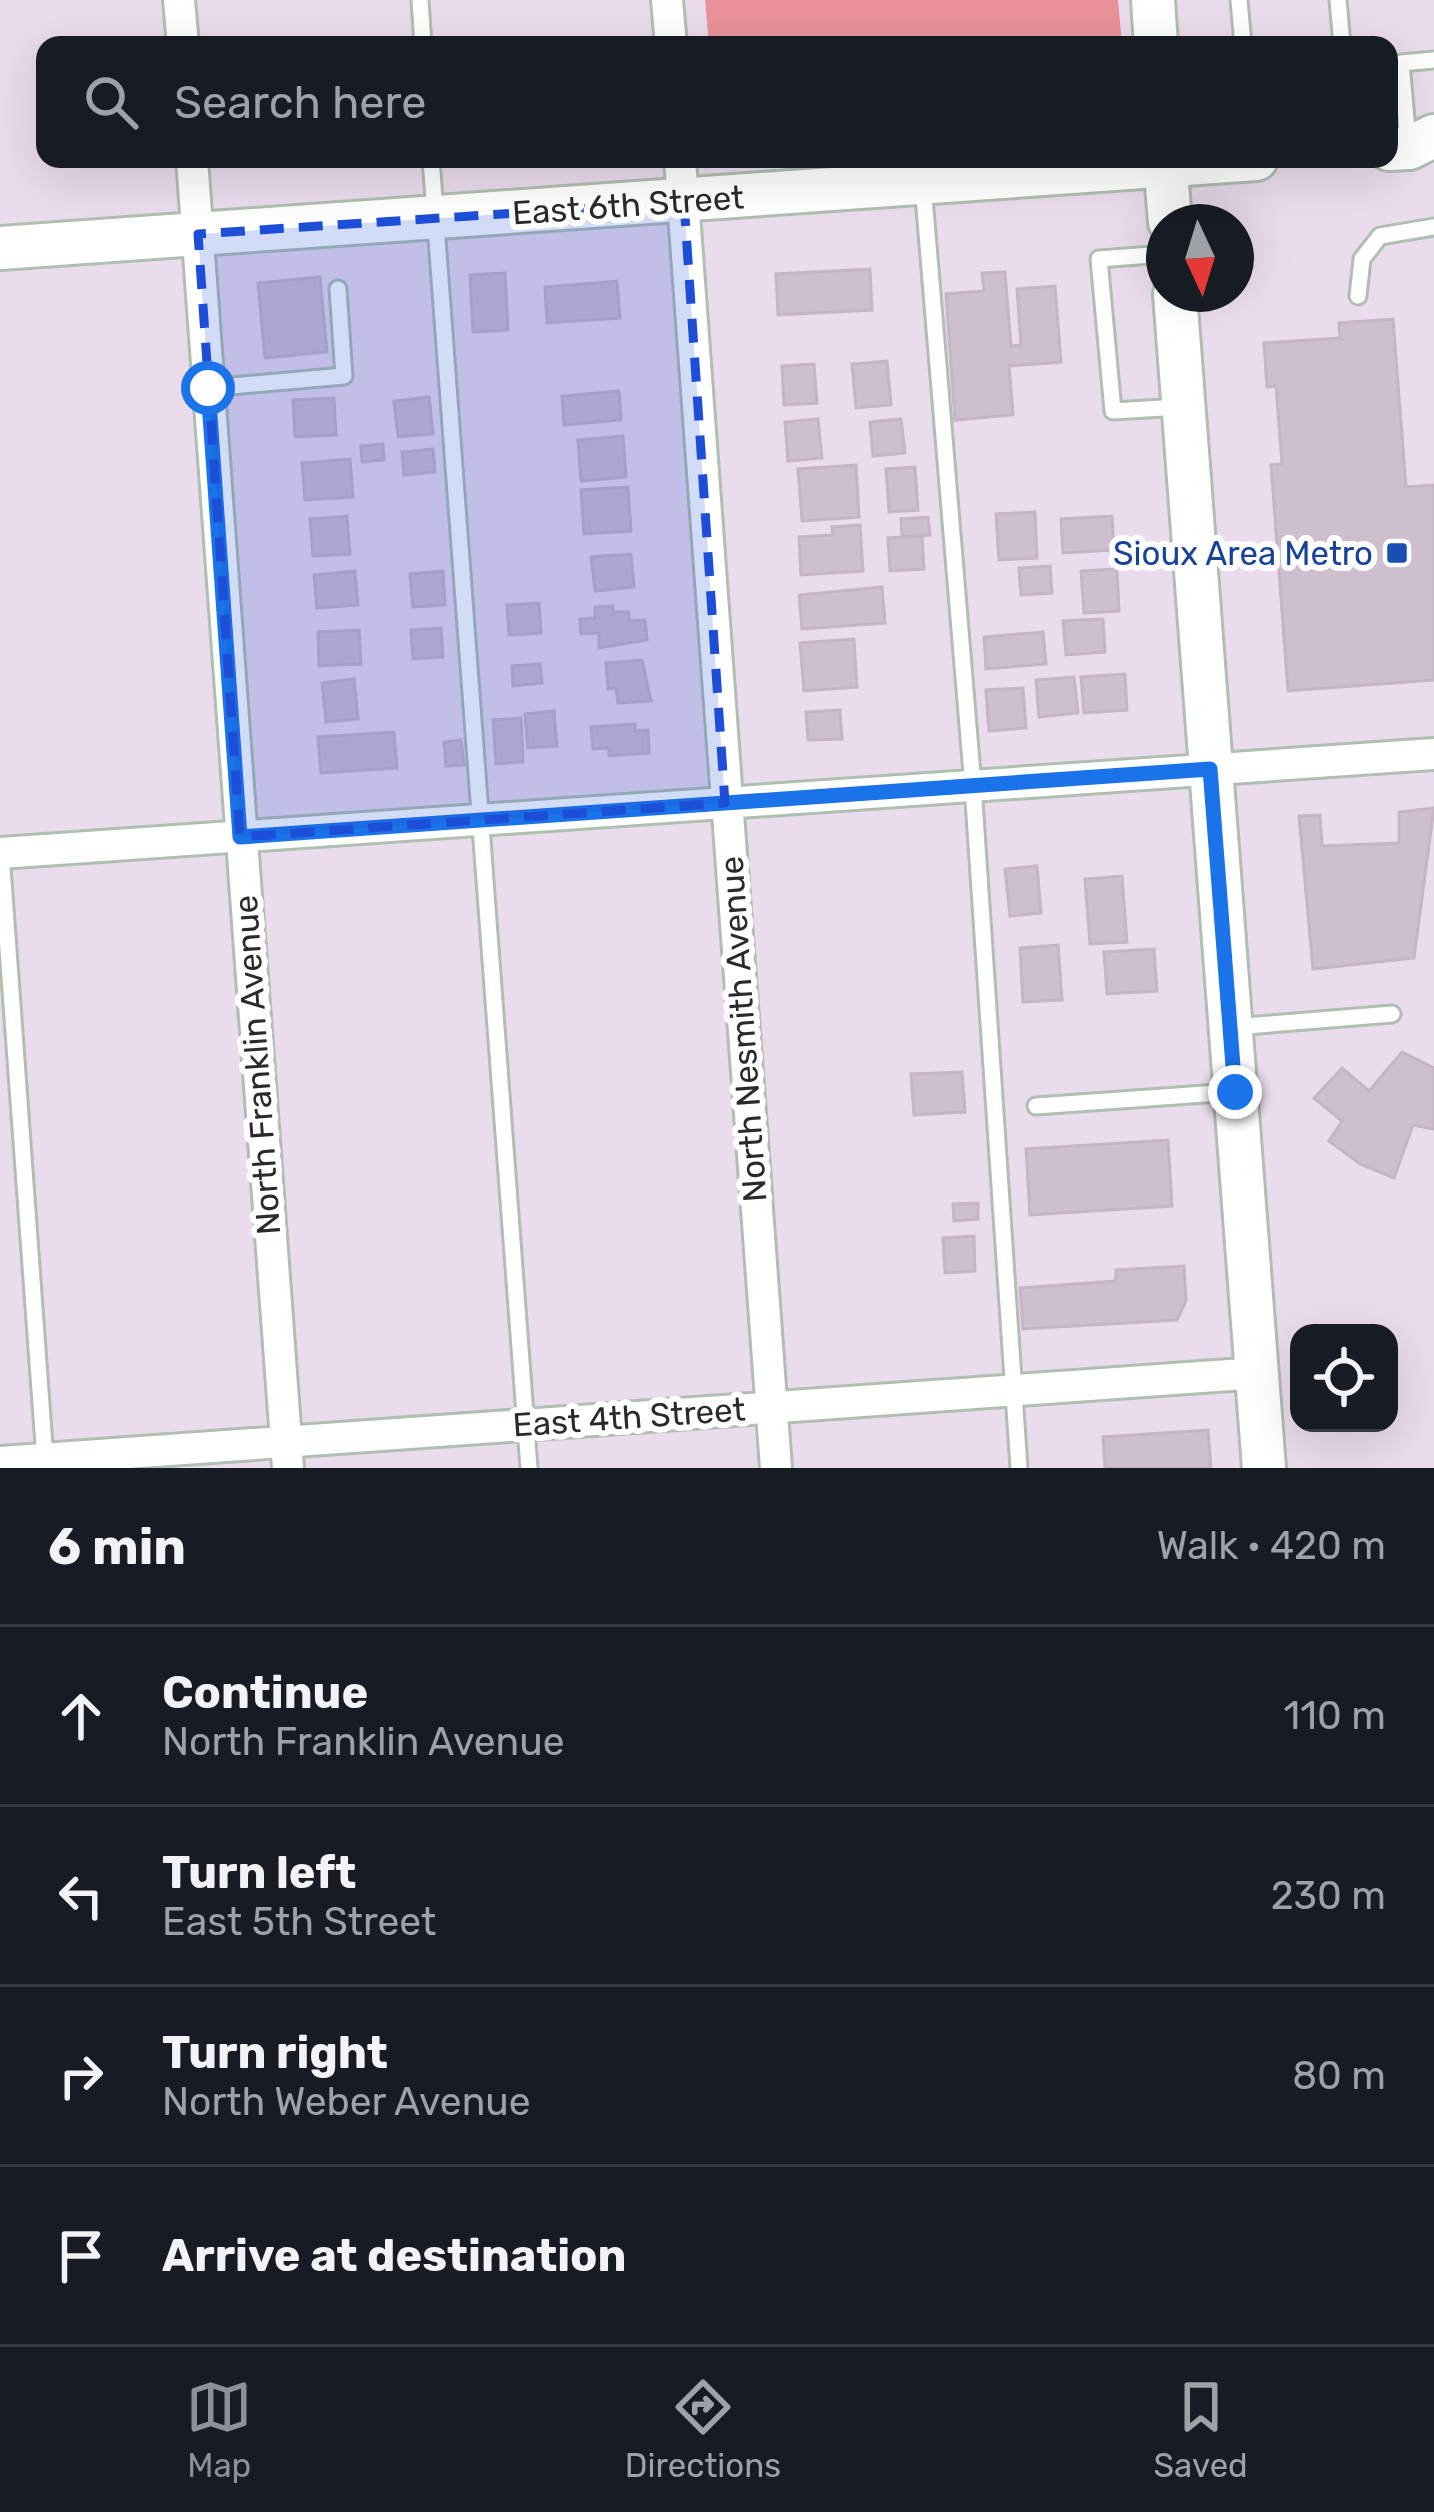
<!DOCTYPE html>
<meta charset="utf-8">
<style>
body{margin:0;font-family:Rubik,sans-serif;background:#20242c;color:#f1f3f6}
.controls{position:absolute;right:36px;bottom:36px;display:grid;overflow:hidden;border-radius:24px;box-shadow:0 12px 48px #0002}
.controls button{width:108px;height:108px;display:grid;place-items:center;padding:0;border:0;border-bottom:3px solid #363941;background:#171b24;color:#f1f3f6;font:60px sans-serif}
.compass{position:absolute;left:1146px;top:204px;width:108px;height:108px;border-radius:50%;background:#171b24;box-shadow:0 12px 48px #0002;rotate:176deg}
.stop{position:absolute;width:36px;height:36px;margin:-27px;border:9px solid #1a73e8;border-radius:50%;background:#fff}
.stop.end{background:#1a73e8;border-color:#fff;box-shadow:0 3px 12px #0008}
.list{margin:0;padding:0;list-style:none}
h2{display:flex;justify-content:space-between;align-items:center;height:156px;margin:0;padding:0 48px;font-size:51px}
h2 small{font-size:39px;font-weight:400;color:#9ea1a6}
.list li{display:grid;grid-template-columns:78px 1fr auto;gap:36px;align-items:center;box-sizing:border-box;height:180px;padding:0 48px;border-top:3px solid #363941}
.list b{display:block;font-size:45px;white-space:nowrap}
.list p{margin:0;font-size:39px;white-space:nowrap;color:#9ea1a6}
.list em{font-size:39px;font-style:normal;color:#9ea1a6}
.icon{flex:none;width:66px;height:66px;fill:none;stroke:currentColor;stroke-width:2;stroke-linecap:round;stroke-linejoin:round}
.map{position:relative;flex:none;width:1434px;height:1468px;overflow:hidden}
.search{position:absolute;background:#171b24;box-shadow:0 12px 48px #0002;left:36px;right:36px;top:36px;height:132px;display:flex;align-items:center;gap:30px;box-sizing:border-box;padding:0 42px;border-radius:24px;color:#9ea1a6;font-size:45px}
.sheet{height:876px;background:#171b24}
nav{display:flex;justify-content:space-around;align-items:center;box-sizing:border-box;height:168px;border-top:3px solid #363941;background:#171b24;font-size:33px;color:#9ea1a6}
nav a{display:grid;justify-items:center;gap:6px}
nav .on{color:#8c9099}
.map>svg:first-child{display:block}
.green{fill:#e99299}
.building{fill:#cebfcf;stroke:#c7b4c9;stroke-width:3}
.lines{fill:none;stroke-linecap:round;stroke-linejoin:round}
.lane-casing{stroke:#afbfb0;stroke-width:21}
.street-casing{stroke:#afbfb0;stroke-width:36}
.secondary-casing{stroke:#afbfb0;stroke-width:48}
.lane{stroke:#fff;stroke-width:15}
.street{stroke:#fff;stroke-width:30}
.secondary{stroke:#fff;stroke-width:42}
.route{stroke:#1a73e8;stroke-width:15}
.marked{fill:#1d4ed8;fill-opacity:0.2;stroke:#1d4ed8;stroke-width:9;stroke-dasharray:24 15;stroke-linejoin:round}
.transit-dot{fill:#1a4fb4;stroke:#fff;stroke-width:4.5}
.labels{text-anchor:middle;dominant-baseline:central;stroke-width:12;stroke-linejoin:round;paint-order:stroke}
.street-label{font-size:33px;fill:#2a2a2a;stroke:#fff}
.transit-label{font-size:33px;fill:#164399;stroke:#fff;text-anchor:end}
</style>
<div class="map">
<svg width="1434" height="1468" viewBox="0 0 1434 1468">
<rect width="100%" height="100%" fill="#eadbed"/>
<path class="green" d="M 705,0 L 1118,0 L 1122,45 L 709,45 Z"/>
<g class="building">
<path d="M 870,269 L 872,310 L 778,315 L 776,274 Z"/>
<path d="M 1005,272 L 1011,346 L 1021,345 L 1017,289 L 1055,286 L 1061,362 L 1009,366 L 1013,415 L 955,420 L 946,294 L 984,291 L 982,273 Z"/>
<path d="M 505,273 L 508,330 L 473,332 L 470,275 Z"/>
<path d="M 320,277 L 327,352 L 265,358 L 258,283 Z"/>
<path d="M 617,281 L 620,318 L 547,323 L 545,287 Z"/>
<path d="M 1393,319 L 1406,487 L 1434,485 L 1434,680 L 1288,691 L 1271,465 L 1282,464 L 1276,386 L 1267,387 L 1264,343 L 1340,338 L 1339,323 Z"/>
<path d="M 887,361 L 891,405 L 856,408 L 852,364 Z"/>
<path d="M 814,364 L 817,403 L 784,405 L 782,366 Z"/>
<path d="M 619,391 L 621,420 L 564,425 L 562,396 Z"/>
<path d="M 429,397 L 433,434 L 398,437 L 394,401 Z"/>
<path d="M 334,398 L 336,435 L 295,437 L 293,400 Z"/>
<path d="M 818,419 L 822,458 L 788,461 L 785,422 Z"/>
<path d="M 901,419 L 905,453 L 873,456 L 870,422 Z"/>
<path d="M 623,436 L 626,477 L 581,481 L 578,440 Z"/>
<path d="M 383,444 L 384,460 L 362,462 L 361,446 Z"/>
<path d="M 433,449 L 435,472 L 404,475 L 402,452 Z"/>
<path d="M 350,459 L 353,497 L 305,500 L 302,463 Z"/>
<path d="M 856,465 L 859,517 L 802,521 L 798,469 Z"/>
<path d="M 915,467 L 918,510 L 889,512 L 886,469 Z"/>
<path d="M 628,487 L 631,531 L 584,534 L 581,490 Z"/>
<path d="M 1035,512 L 1037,558 L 999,560 L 996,514 Z"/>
<path d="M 347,516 L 350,554 L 313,556 L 310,519 Z"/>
<path d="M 1112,516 L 1114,550 L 1063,553 L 1061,519 Z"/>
<path d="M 928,517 L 930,535 L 902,537 L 901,519 Z"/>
<path d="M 860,525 L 863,571 L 801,575 L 799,537 L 833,535 L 832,527 Z"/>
<path d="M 922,536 L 924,569 L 890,571 L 888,538 Z"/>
<path d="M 631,554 L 634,587 L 595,591 L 591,557 Z"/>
<path d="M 1050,566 L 1052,593 L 1021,595 L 1019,568 Z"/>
<path d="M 1117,569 L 1119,611 L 1084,613 L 1081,571 Z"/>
<path d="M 355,571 L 358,605 L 317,608 L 314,575 Z"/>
<path d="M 443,571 L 445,605 L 413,607 L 410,574 Z"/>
<path d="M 882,587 L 885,623 L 802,629 L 799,595 Z"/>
<path d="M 539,603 L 541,633 L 509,635 L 507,605 Z"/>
<path d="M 613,606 L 613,612 L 629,612 L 629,621 L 645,620 L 647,640 L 599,648 L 599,633 L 581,634 L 580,619 L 595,618 L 595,607 Z"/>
<path d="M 1103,619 L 1105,652 L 1066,655 L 1063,621 Z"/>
<path d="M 441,628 L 443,657 L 413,659 L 411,630 Z"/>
<path d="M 359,630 L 361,664 L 319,666 L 318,632 Z"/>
<path d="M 1043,632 L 1046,664 L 986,669 L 984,637 Z"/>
<path d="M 854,639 L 857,687 L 804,691 L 800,643 Z"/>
<path d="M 642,660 L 651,701 L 618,703 L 616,688 L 608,689 L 606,663 Z"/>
<path d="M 540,664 L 542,683 L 513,686 L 512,666 Z"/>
<path d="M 1125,674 L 1127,710 L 1084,713 L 1081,677 Z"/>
<path d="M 1074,677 L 1078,713 L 1039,717 L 1036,680 Z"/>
<path d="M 354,679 L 358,719 L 326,722 L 322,683 Z"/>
<path d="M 1023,688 L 1026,728 L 989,731 L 986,690 Z"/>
<path d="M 840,710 L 842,739 L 808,740 L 806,712 Z"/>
<path d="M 554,711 L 557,746 L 528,748 L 525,714 Z"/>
<path d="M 521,718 L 523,762 L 496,764 L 493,720 Z"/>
<path d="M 635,724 L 635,731 L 648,730 L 649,753 L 609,756 L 609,748 L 593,749 L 591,727 Z"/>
<path d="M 394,732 L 397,768 L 321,773 L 318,737 Z"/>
<path d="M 461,740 L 464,765 L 446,766 L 444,742 Z"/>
<path d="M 1434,808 L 1414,958 L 1313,969 L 1299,816 L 1320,815 L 1322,846 L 1399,843 L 1399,812 Z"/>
<path d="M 1037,866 L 1041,913 L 1010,916 L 1005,869 Z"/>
<path d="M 1122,876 L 1127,942 L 1090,944 L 1085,879 Z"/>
<path d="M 1058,945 L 1062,1000 L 1023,1002 L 1020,948 Z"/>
<path d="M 1154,949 L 1157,991 L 1107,994 L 1104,952 Z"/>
<path d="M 1402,1052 L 1434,1068 L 1434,1129 L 1413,1125 L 1394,1178 L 1360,1164 L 1329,1141 L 1342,1121 L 1314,1098 L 1342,1068 L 1369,1091 Z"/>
<path d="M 962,1072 L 965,1112 L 914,1115 L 911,1074 Z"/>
<path d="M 1168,1140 L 1172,1206 L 1030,1215 L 1026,1149 Z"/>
<path d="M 978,1203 L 978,1219 L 954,1221 L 953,1204 Z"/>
<path d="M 974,1236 L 975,1271 L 945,1273 L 943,1238 Z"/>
<path d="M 1184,1266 L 1186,1301 L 1177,1320 L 1023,1329 L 1020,1288 L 1116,1281 L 1116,1270 Z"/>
<path d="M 1208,1430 L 1211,1468 L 1105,1468 L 1103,1437 Z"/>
</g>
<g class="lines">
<g class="lane-casing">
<g id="lane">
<path d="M 420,0 L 423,45"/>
<path d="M 1239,0 L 1243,45"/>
<path d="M 1338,0 L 1342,45"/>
<path d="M 1408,141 L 1401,63 L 1434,60"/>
<path d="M 431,159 L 529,1468"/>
<path d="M 923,185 L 973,786 L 1019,1468"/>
<path d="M 1164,254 L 1099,259 L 1113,411 L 1179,407"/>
<path d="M 1358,296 L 1362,259 L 1380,236 L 1434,227"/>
<path d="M 209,388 L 344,376 L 338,289"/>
<path d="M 1,853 L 45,1459"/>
<path d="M 1234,1027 L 1392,1014"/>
<path d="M 1036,1106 L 1233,1092"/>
</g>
</g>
<g class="street-casing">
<g id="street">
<path d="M 179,0 L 183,45"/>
<path d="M 667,0 L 671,45"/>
<path d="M 192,159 L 288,1468"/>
<path d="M 680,159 L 776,1468"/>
<path d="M 0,853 L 1434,754"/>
<path d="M 0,1462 L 1258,1373"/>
</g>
</g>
<g class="secondary-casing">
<g id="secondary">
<path d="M 1153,0 L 1156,45"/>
<path d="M 1389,149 L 1409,148 L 1434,136"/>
<path d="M 1165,159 L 1170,222"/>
<path d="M 0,248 L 1256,159"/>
<path d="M 1175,294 L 1264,1468"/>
</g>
</g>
<use href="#lane" class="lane"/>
<use href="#street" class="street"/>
<use href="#secondary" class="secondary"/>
</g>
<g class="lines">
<path class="route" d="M 208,388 L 240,837 L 1210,769 L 1235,1092"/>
</g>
<path class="marked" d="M 684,202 L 725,803 L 240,837 L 198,234 Z"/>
<rect class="transit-dot" x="1385" y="541" width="24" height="24" rx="6"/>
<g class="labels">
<g class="street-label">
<text transform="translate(628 205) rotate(-4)">East 6th Street</text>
<text transform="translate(743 1029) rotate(-94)">North Nesmith Avenue</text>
<text transform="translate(257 1065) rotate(-94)">North Franklin Avenue</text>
<text transform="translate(629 1417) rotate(-4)">East 4th Street</text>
</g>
<g class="transit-label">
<text x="1373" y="553">Sioux Area Metro</text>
</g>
</g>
</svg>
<div class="controls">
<button><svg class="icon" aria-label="locate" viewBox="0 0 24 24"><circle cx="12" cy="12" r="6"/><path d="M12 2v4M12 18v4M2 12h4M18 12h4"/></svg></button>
</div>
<svg class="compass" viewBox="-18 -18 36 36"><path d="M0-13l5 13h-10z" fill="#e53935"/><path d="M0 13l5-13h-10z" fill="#9ea1a6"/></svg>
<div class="stop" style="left:208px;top:388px"></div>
<div class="stop end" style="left:1235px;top:1092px"></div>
<div class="search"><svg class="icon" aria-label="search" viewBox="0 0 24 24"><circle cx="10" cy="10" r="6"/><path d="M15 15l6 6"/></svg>Search here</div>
</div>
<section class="sheet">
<h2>6 min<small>Walk · 420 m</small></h2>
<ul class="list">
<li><svg class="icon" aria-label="ahead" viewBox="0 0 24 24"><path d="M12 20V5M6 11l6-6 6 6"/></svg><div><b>Continue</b><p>North Franklin Avenue</p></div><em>110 m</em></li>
<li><svg class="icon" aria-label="left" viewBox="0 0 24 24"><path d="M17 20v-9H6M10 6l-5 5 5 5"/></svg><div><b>Turn left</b><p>East 5th Street</p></div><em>230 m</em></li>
<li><svg class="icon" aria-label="right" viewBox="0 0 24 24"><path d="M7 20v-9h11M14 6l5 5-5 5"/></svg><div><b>Turn right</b><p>North Weber Avenue</p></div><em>80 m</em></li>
<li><svg class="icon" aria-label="arrive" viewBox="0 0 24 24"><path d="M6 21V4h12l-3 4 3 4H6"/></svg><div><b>Arrive at destination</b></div></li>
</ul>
</section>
<nav>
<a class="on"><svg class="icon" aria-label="map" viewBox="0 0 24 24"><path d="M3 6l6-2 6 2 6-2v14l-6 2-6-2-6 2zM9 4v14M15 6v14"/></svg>Map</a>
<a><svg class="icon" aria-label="directions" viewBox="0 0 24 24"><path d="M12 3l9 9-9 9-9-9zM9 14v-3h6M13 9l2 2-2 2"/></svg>Directions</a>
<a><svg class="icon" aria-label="saved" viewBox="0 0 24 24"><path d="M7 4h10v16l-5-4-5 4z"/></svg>Saved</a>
</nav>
